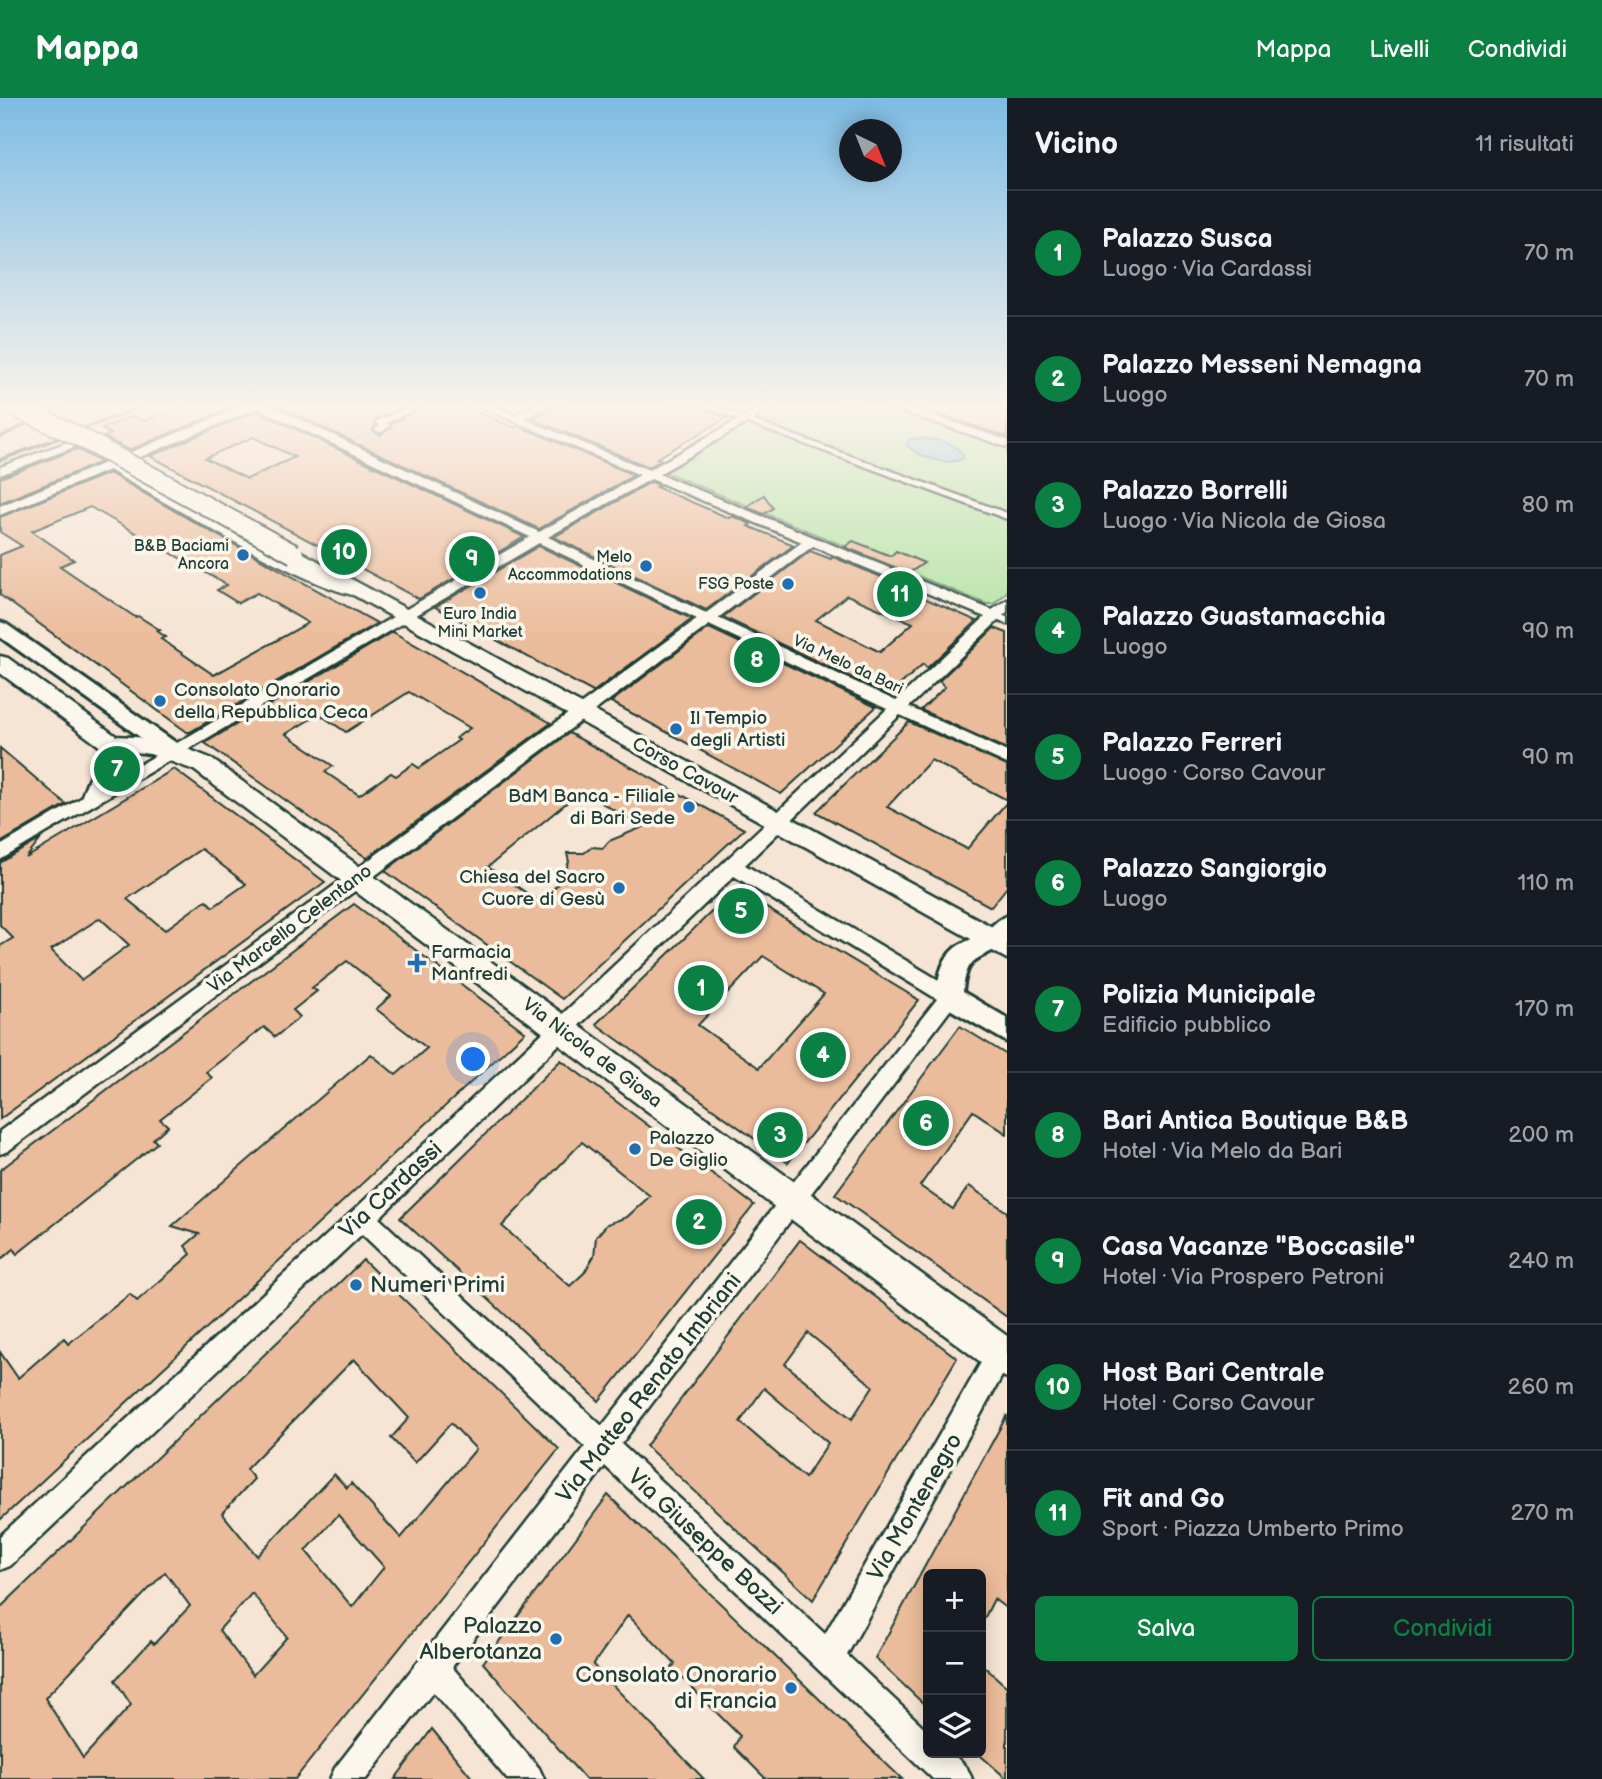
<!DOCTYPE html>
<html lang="it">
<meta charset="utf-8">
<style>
body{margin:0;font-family:"Balsamiq Sans",sans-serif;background:#20242c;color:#f1f3f6}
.controls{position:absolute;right:21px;bottom:21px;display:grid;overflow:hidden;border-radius:10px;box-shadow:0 4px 18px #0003}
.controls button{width:63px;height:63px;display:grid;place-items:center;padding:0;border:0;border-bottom:2px solid #363941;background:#171b24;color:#f1f3f6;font:35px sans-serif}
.compass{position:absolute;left:839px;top:21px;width:63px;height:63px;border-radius:50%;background:#171b24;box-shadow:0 4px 18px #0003;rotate:137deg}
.you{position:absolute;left:474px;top:962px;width:24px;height:24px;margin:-18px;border:5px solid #fff;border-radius:50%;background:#1a73e8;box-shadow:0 0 0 10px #1a73e833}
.badge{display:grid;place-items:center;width:46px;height:46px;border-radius:50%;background:#0b8043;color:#fff;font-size:23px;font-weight:700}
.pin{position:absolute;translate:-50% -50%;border:4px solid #fff;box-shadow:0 2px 7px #0006}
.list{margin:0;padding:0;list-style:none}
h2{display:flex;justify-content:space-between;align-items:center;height:91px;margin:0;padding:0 28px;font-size:30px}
h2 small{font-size:23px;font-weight:400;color:#9ea1a6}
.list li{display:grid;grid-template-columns:46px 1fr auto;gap:21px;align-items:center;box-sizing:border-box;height:126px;padding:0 28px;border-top:2px solid #363941}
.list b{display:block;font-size:26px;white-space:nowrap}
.list p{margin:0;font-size:23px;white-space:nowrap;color:#9ea1a6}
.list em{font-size:23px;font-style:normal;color:#9ea1a6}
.actions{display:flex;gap:14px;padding:21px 28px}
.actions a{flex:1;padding:16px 0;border:2px solid #0b8043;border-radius:10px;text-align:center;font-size:24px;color:#0b8043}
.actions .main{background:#0b8043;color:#fff}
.icon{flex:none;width:38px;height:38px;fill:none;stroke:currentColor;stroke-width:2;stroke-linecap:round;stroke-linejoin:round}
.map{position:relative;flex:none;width:1007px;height:1681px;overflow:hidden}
header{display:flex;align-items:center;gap:42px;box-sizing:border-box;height:98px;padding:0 35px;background:#0b8043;color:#fff}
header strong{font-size:33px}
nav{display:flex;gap:38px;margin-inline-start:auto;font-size:24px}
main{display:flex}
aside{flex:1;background:#171b24}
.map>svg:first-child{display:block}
.built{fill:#f3d9c3}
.green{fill:#b2e3a3;stroke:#68906c;stroke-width:2}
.water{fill:#7dc9dc;stroke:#579199;stroke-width:2}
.building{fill:#ebbc9b;stroke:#1f3d34;stroke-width:2;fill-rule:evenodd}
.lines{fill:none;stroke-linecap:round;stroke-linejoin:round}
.pedestrian-tunnel{stroke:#cbc3b4;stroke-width:9;stroke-dasharray:9 4.5;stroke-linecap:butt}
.pedestrian-casing{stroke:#1f3d34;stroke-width:5}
.minor-casing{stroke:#1f3d34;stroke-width:5}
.tertiary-casing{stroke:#1f3d34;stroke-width:6}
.secondary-casing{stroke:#1f3d34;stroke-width:5}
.pedestrian{fill:#fbf7ec;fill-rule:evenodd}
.minor{fill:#fbf7ec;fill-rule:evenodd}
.tertiary{fill:#fbf7ec;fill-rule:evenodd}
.secondary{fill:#fbf7ec;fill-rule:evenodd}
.rail{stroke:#1f3d34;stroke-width:3.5}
.secondary-bridge-casing{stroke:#1f3d34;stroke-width:22;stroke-linecap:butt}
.secondary-bridge{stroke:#fbf7ec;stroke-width:18}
.poi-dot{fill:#1f6fb2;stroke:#fbf7ec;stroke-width:2.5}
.labels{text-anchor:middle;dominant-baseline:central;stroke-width:7;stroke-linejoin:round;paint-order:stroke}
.far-poi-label{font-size:16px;fill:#1f3d34;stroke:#fbf7ec;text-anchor:end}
.far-street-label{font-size:16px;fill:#1f3d34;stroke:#fbf7ec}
.poi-label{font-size:19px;fill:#1f3d34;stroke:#fbf7ec;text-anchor:start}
.street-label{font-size:19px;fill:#1f3d34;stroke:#fbf7ec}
.near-street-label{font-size:23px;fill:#1f3d34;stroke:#fbf7ec}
.near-poi-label{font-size:23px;fill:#1f3d34;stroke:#fbf7ec;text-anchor:end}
</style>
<header>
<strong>Mappa</strong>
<nav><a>Mappa</a><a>Livelli</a><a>Condividi</a></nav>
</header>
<main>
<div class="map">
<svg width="1007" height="1681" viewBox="0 0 1007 1681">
<rect width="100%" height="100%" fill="#f6e5d4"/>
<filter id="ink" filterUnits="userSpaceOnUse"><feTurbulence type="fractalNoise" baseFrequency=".0143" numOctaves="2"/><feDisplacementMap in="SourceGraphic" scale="14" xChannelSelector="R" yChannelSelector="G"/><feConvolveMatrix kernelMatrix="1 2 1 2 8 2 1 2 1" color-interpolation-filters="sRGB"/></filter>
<g filter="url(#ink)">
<g class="built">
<path d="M 51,306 L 246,306 L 172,337 L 142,321 L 54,347 L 0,368 L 0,326 L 52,308 Z"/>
<path d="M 250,315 L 392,383 L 275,424 L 149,357 Z"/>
</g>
<path class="green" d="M 780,306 L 874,306 L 1007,350 L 1007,494 L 994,506 L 986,506 L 662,373 Z"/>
<path class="water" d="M 910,341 C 927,339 958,342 964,360 C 947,369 919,360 906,346 Z"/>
<g class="building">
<path d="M 189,306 L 241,306 L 129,352 L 104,339 L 111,336 L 101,331 L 133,318 L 144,323 Z"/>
<path d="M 273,306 L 410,306 L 375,322 L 375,328 L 372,333 L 380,337 L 391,330 L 391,326 L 428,306 L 458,306 L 515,330 L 519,328 L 634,377 L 539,431 Z"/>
<path d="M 563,306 L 694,306 L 727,320 L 657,360 L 662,362 L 649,369 L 532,321 Z"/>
<path d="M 918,306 L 1007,306 L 1007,339 L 918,309 Z"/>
<path d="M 257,313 L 524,439 L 419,501 L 150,358 ZM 253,339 L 295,359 L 247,381 L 205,360 Z"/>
<path d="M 77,351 L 101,364 L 0,405 L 0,380 Z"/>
<path d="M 109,375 L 199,427 L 377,525 L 190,634 L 187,634 L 0,497 L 0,457 L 22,448 L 0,434 L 0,419 ZM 90,409 L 227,487 L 217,492 L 238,505 L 257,495 L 308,525 L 214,577 L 161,541 L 166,539 L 157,533 L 160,532 L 138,518 L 135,519 L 60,468 L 74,462 L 32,433 Z"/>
<path d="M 651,384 L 660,387 L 656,389 L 729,420 L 732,418 L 751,426 L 748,428 L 794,447 L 706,512 L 554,439 Z"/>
<path d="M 764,397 L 773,410 L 764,416 L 746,409 Z"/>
<path d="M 853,443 L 891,458 L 896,453 L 924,465 L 909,475 L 845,449 Z"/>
<path d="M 539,448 L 692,521 L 593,594 L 435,509 Z"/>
<path d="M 810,453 L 831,461 L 833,459 L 896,485 L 894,487 L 977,523 L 927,570 L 923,566 L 889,597 L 723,519 ZM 847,497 L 872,508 L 913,525 L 880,554 L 816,522 Z"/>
<path d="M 709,530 L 876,609 L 781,696 L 611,604 Z"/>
<path d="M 994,530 L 1007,535 L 1007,651 L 921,612 L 945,589 L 939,583 Z"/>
<path d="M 393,534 L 551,625 L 367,760 L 205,645 ZM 409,594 L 470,630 L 456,640 L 459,642 L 419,670 L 413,666 L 396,678 L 391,675 L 359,697 L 325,674 L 333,668 L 286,636 L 319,616 L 346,634 Z"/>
<path d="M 909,624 L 1007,668 L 1007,702 L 931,662 L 887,709 L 967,751 L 1007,704 L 1007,789 L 991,809 L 816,714 Z"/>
<path d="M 569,635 L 744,731 L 562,901 L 385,773 ZM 581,693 L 643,729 L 609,743 L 603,750 L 592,749 L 584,755 L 567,755 L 569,764 L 565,773 L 566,778 L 540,804 L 488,769 Z"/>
<path d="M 0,650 L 66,706 L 0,745 Z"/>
<path d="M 174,671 L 325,784 L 0,1021 L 0,848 L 13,840 L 0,827 L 0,765 L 41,741 L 26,760 ZM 201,751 L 246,786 L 213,809 L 206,802 L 165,832 L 127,801 ZM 100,820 L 129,847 L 81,882 L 51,852 Z"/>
<path d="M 735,791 L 919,902 L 788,1065 L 596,926 ZM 763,858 L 824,896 L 759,970 L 698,927 Z"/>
<path d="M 354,806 L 525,934 L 0,1422 L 0,1254 L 18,1280 L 64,1240 L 68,1246 L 130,1196 L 137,1203 L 191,1156 L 185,1148 L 199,1136 L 172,1128 L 371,956 L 396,977 L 427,950 L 376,911 L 391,898 L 347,863 L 312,890 L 317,893 L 293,912 L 300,919 L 275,939 L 264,929 L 206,974 L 212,980 L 160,1021 L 168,1028 L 153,1041 L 157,1045 L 17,1156 L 14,1151 L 0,1162 L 0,1072 Z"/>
<path d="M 960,928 L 1007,957 L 1007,1036 L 973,1013 L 920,1088 L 953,1111 L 969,1088 L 1007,1114 L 1007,1219 L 835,1096 Z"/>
<path d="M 561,962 L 754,1107 L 599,1303 L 400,1120 ZM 582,1044 L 650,1098 L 627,1119 L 607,1126 L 596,1139 L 594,1158 L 584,1175 L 570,1188 L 502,1128 Z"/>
<path d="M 800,1142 L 957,1260 L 813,1502 L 646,1348 ZM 808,1235 L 873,1288 L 852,1321 L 785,1266 ZM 764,1290 L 828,1345 L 805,1380 L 740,1324 Z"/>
<path d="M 363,1162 L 559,1351 L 295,1681 L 0,1681 L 0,1510 ZM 354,1261 L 409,1320 L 391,1340 L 415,1365 L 451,1325 L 476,1351 L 401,1440 L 351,1385 L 347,1390 L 334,1376 L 257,1458 L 222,1415 L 254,1381 L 246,1371 ZM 338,1417 L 384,1469 L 352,1509 L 306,1453 ZM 165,1474 L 190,1508 L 154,1546 L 151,1543 L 115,1582 L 131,1607 L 83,1660 L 45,1600 ZM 252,1495 L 287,1539 L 253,1577 L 219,1532 Z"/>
<path d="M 1007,1317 L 1007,1511 L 994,1501 L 981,1527 L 981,1476 L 928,1476 L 928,1610 L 875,1560 Z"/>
<path d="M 608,1397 L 783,1566 L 902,1681 L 766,1681 L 734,1649 L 740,1638 L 672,1570 L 675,1566 L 628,1517 L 593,1567 L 704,1681 L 585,1681 L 483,1565 Z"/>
<path d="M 981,1566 L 1007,1589 L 1007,1681 L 981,1658 Z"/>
<path d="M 432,1631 L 473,1681 L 395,1681 Z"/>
</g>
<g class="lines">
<path class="pedestrian-tunnel" d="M 354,343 L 378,332"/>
<g class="pedestrian-casing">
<g id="pedestrian">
<path d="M 416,306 L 426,306 L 387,325 L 390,328 L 381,334 L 374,332 L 380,328 L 376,325 L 377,323 Z"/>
<path d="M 697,306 L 708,306 L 1007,415 L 1007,421 Z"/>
<path d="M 994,515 L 1007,519 L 1007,526 L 990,520 L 989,518 Z"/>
</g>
</g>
<g class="minor-casing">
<g id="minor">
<path d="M 248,306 L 267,306 L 539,434 L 640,377 L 474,306 L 488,306 L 515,317 L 537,306 L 551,306 L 524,321 L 649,372 L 766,306 L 779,306 L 659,376 L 992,512 L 1007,502 L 1007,514 L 909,609 L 1007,654 L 1007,666 L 900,617 L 745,767 L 957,893 L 960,899 L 621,1346 L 825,1536 L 991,1247 L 1000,1243 L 1007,1246 L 1007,1269 L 847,1557 L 928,1633 L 928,1655 L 952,1655 L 967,1670 L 972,1681 L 933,1681 L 605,1368 L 452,1569 L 539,1670 L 544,1681 L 507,1681 L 433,1594 L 366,1681 L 330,1681 L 335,1670 L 585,1349 L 362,1136 L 10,1468 L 0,1472 L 0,1438 L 354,1112 L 887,611 L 709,527 L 8,1053 L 0,1056 L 0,1033 L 697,521 L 539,445 L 0,762 L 0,748 L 81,700 L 104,641 L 110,640 L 118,645 L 105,687 L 530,439 L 257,310 L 119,368 L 286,460 L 342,487 L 369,492 L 369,498 C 330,506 152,396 109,372 L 0,417 L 0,408 ZM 651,381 L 802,444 L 706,515 L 548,439 ZM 813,448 L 985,519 L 896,603 L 718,520 ZM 734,778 L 937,901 L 602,1328 L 379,1120 Z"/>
<path d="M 881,306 L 897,306 L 1007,342 L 1007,349 Z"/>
<path d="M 79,340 L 87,340 L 101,349 L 95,352 L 82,346 L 0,377 L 0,369 Z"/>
</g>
</g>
<g class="tertiary-casing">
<g id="tertiary">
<path d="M 0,524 L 6,526 L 182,649 L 185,654 L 182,659 L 168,659 L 0,539 Z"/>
<path d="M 1007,818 L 1007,843 C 981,865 967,852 963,894 L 1007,920 L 1007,944 L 941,906 C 933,890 941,861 955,850 C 964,843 976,840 985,834 C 993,828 997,821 1007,818 Z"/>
</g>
</g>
<g class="secondary-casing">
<g id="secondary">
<path d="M 294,450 L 1007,837 L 1007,861 L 287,460 L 284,456 L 287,452 Z"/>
<path d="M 0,558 L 8,560 L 116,638 L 150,640 L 175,646 L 210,660 L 1007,1238 L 1007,1280 L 994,1274 L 194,672 L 150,656 L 102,650 L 0,575 Z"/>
</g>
</g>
<use href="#pedestrian" class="pedestrian"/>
<use href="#minor" class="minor"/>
<use href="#tertiary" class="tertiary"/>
<use href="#secondary" class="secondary"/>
<g class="rail">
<path d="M 0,339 L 67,306"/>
<path d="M 0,362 L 149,306"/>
</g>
<g class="secondary-bridge-casing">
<path id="secondary-bridge" d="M 9,306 L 78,338 L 294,456"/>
</g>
<use href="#secondary-bridge" class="secondary-bridge"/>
</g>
</g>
<linearGradient id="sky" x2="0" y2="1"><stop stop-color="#7dbce3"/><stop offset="0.57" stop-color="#fbf3ec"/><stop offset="1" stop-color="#fbf3ec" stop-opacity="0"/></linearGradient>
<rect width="1007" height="541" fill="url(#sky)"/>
<g class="poi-dot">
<circle cx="243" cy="457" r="7"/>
<circle cx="646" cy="468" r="7"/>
<circle cx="788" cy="486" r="7"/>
<circle cx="480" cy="495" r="7"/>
<circle cx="160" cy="603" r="7"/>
<circle cx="676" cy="631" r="7"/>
<circle cx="689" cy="709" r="7"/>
<circle cx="619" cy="790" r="7"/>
<path d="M413.5 854.5h7v7h7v7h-7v7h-7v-7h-7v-7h7z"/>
<circle cx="635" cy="1051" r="7"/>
<circle cx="356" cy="1187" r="7"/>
<circle cx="556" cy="1541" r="7"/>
<circle cx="791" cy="1590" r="7"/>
</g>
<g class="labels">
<g class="far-poi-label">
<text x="229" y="448">B&amp;B Baciami<tspan x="229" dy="18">Ancora</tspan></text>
<text x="632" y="459">Melo<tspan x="632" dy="18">Accommodations</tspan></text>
<text x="774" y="486">FSG Poste</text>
<text x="480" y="516" text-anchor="middle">Euro India<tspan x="480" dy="18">Mini Market</tspan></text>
</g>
<g class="far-street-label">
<text transform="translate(848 567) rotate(25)">Via Melo da Bari</text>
</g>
<g class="poi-label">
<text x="174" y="592">Consolato Onorario<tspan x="174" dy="22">della Repubblica Ceca</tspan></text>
<text x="690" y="620">Il Tempio<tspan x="690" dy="22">degli Artisti</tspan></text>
<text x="675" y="698" text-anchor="end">BdM Banca - Filiale<tspan x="675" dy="22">di Bari Sede</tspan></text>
<text x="605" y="779" text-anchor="end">Chiesa del Sacro<tspan x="605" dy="22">Cuore di Gesù</tspan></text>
<text x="431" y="854">Farmacia<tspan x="431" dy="22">Manfredi</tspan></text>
<text x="649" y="1040">Palazzo<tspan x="649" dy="22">De Giglio</tspan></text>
</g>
<g class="street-label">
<text transform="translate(685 673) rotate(29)">Corso Cavour</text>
<text transform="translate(290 831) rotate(-37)">Via Marcello Celentano</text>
<text transform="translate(592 955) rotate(37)">Via Nicola de Giosa</text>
</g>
<g class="near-street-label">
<text transform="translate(391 1092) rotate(-43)">Via Cardassi</text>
<text transform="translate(649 1290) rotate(-52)">Via Matteo Renato Imbriani</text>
<text transform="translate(915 1409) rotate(-60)">Via Montenegro</text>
<text transform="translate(705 1444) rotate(43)">Via Giuseppe Bozzi</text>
</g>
<g class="near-poi-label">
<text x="370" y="1187" text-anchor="start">Numeri Primi</text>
<text x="542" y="1528">Palazzo<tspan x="542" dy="26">Alberotanza</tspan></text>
<text x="777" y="1577">Consolato Onorario<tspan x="777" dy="26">di Francia</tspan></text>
</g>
</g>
</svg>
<div class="controls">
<button>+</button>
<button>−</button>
<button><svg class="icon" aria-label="layers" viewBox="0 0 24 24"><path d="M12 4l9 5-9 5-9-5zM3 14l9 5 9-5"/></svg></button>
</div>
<svg class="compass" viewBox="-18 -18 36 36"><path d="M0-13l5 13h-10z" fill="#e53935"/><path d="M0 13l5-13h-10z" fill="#9ea1a6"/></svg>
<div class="you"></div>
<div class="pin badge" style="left:701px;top:890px">1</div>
<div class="pin badge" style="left:699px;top:1124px">2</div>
<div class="pin badge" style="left:780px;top:1037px">3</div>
<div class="pin badge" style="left:823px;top:957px">4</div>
<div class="pin badge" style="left:741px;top:813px">5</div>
<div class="pin badge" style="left:926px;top:1025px">6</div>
<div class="pin badge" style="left:117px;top:671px">7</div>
<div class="pin badge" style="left:757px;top:562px">8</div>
<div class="pin badge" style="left:472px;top:461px">9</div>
<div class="pin badge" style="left:344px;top:454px">10</div>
<div class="pin badge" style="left:900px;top:496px">11</div>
</div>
<aside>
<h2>Vicino<small>11 risultati</small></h2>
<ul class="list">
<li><span class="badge">1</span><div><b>Palazzo Susca</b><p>Luogo · Via Cardassi</p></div><em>70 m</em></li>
<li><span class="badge">2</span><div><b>Palazzo Messeni Nemagna</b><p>Luogo</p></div><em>70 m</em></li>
<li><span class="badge">3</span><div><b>Palazzo Borrelli</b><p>Luogo · Via Nicola de Giosa</p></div><em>80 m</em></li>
<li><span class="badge">4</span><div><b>Palazzo Guastamacchia</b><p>Luogo</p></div><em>90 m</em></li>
<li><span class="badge">5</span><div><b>Palazzo Ferreri</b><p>Luogo · Corso Cavour</p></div><em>90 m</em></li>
<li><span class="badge">6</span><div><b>Palazzo Sangiorgio</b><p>Luogo</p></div><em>110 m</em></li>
<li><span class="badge">7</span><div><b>Polizia Municipale</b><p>Edificio pubblico</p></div><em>170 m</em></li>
<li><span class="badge">8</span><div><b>Bari Antica Boutique B&amp;B</b><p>Hotel · Via Melo da Bari</p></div><em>200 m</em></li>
<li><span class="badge">9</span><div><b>Casa Vacanze &quot;Boccasile&quot;</b><p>Hotel · Via Prospero Petroni</p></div><em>240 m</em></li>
<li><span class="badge">10</span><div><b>Host Bari Centrale</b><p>Hotel · Corso Cavour</p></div><em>260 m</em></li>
<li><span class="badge">11</span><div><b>Fit and Go</b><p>Sport · Piazza Umberto Primo</p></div><em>270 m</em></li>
</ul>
<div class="actions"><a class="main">Salva</a><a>Condividi</a></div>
</aside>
</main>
